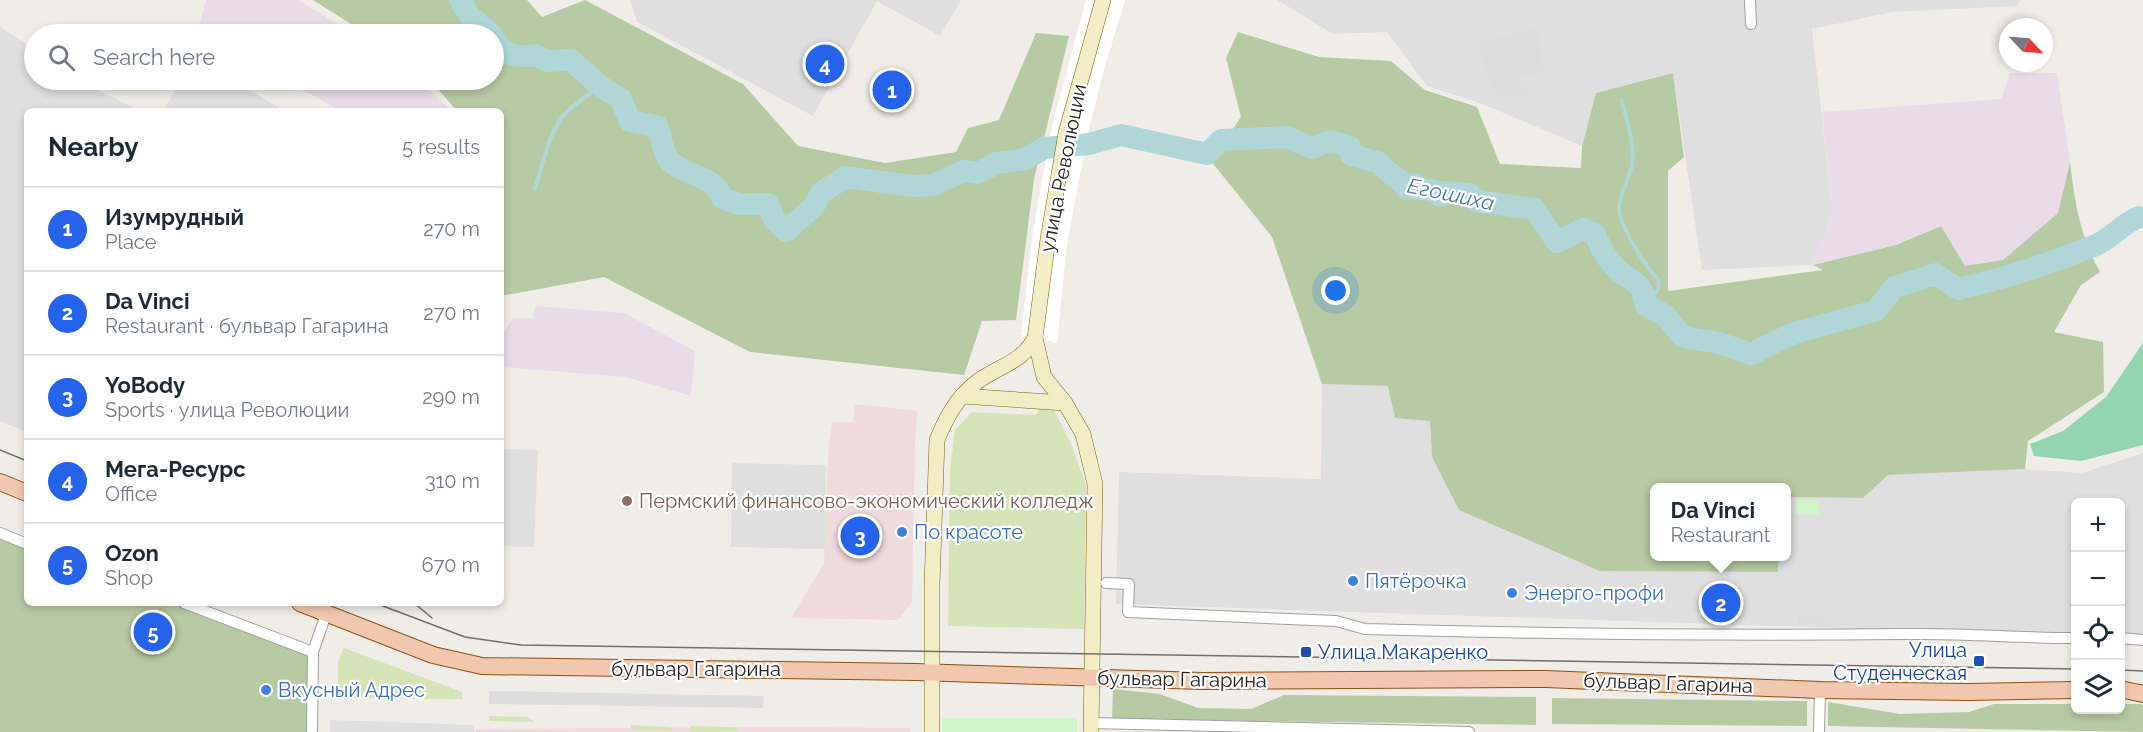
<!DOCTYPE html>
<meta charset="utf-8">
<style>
body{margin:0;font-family:Raleway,sans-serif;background:#f2f2f3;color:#1f2937}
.controls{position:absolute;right:18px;bottom:18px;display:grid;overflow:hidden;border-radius:9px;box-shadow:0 3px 9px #0003}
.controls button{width:54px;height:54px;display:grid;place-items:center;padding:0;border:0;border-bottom:2px solid #e0e1e3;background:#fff;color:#1f2937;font:30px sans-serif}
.compass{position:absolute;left:1999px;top:18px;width:54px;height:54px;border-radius:50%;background:#fff;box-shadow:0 3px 9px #0003;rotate:116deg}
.you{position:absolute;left:1336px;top:291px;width:21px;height:21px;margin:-15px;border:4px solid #fff;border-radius:50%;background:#1a73e8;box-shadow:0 0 0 9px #1a73e833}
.badge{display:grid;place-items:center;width:39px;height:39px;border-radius:50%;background:#2563eb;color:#fff;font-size:20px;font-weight:700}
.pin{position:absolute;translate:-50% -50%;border:3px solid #fff;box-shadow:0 2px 6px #0006}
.popup{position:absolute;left:1650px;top:483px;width:141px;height:78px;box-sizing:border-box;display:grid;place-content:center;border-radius:9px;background:#fff;filter:drop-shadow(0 2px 4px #0005);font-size:20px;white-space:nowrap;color:#747a83}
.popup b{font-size:22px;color:#1f2937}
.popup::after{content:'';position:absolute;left:50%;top:100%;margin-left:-12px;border:12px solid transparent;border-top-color:#fff}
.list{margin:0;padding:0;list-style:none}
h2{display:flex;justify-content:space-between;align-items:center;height:78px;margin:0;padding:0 24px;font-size:26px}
h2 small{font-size:20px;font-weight:400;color:#747a83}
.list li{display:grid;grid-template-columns:39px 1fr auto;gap:18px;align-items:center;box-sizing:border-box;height:84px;padding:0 24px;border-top:2px solid #e0e1e3}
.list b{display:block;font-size:22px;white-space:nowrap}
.list p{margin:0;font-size:20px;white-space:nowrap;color:#747a83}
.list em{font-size:20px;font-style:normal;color:#747a83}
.icon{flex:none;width:33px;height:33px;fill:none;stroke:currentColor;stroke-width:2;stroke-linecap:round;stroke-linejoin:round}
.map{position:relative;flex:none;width:2143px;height:732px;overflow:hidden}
.search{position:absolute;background:#fff;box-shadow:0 3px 9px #0003;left:24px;top:24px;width:480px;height:66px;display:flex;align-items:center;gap:15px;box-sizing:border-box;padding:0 21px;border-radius:33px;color:#747a83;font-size:22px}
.panel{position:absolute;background:#fff;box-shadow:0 3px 9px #0003;left:24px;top:108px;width:480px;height:498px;border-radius:9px}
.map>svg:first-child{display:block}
.residential{fill:#dfdfdf}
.commercial{fill:#efdbde}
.industrial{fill:#e9dce8}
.grass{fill:#d4e4b6}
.forest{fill:#b6caa3}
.park{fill:#d1f4cd}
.pitch{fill:#92d5af}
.parking{fill:#ddd}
.pier{fill:#fff}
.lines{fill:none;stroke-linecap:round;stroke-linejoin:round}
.stream{stroke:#b0d6d8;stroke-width:4}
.river{stroke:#b0d6d8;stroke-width:22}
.minor-casing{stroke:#9e9e9e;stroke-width:12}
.secondary-casing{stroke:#6d6713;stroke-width:16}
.primary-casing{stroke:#8c4f13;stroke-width:18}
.minor{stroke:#fff;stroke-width:10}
.secondary{stroke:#f3edc5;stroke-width:15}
.primary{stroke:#f1c8ae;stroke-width:16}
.tram{stroke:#6f6f6f;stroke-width:1.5}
.education-dot{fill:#8d6e63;stroke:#fff;stroke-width:2}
.shop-dot{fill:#3f7fe0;stroke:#fff;stroke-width:2}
.transit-dot{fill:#1a4fb4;stroke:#fff;stroke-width:2}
.labels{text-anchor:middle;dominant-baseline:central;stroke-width:4.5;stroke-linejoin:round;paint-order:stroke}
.street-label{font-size:20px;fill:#212121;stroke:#fff}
.education-label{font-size:20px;fill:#785e54;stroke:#fff;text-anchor:start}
.shop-label{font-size:20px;fill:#366cbe;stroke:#fff;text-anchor:start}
.transit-label{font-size:20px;fill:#164399;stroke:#fff;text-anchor:end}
.water-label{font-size:21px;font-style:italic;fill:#4e7a90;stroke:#fff}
</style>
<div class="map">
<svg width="2143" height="732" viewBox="0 0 2143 732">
<rect width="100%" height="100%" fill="#f0ede9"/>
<g class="residential">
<path d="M 630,0 L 961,0 L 940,36 L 877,1 L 813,116 L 637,22 Z"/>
<path d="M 1277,0 L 2020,0 L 2017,6 L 1892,12 L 1812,29 L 1833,214 L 1813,265 L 1702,270 L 1673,73 L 1596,93 L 1582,146 L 1480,103 L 1427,86 L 1387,32 L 1333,34 Z"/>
<path d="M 0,26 L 34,50 L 34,80 L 77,80 L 141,111 L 27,111 L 27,432 L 0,421 Z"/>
<path d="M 181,80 L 234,80 L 284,111 L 163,111 Z"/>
<path d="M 1322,384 L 1388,386 L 1430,420 L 1432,457 L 1600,571 L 1778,572 L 1779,557 L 1787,556 L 1787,497 L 1863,498 L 1888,475 L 2025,469 L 2082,473 L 2143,453 L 2143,638 L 2121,638 L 2120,502 L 2076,502 L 2075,636 L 1116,604 L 1119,472 L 1321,479 Z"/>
<path d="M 501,449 L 538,450 L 534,547 L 501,546 Z"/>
<path d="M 732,463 L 826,465 L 825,549 L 731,547 Z"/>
<path d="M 330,720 L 474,725 L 474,732 L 330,732 Z"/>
</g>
<g class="commercial">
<path d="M 855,404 L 918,411 L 915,438 L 912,602 L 898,620 L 791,618 L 824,564 L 828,455 L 832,422 L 853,422 Z"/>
<path d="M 781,727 L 910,728 L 910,732 L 476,732 L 476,729 Z"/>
</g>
<g class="industrial">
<path d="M 206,0 L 298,0 L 354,34 L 205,34 L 198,31 Z"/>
<path d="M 2010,73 L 2057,73 L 2070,162 L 2058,213 L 2003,260 L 1965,267 L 1941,226 L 1896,245 L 1813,265 L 1833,214 L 1822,112 L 2001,99 Z"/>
<path d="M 285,80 L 419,80 L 451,111 L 341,111 Z"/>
<path d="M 535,306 L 624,313 L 695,351 L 691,396 L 626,377 L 501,367 L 501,336 L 513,318 L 533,319 Z"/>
</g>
<g class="grass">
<path d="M 1053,408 L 1072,446 L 1086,485 L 1084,629 L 948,626 L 950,469 L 955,430 L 972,412 L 1036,415 L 1039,409 Z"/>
<path d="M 344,648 L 462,692 L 462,699 L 338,698 L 338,662 Z"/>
<path d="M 489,716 L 528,717 L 534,722 L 489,721 Z"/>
<path d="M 631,725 L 671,727 L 673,731 L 631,730 Z"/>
<path d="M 691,726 L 737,727 L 739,731 L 690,732 Z"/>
</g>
<g class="forest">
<path d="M 313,0 L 527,0 L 542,17 L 585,0 L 743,84 L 798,146 L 885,163 L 956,152 L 968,128 L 999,120 L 1036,33 L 1069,36 L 1034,179 L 1016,320 L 982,321 L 964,375 L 750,352 L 604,277 L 501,296 L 501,111 L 457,111 L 430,80 L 494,80 L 494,34 L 367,34 Z"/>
<path d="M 1238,32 L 1319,57 L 1391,61 L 1425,90 L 1477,107 L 1500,164 L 1581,168 L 1582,146 L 1596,93 L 1673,73 L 1684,157 L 1668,171 L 1668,291 L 1823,270 L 1813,265 L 1896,245 L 1941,226 L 1965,266 L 2003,260 L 2058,213 L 2070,162 C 2075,204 2080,236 2100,272 L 2081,285 L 2054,332 L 2103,342 L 2104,392 L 2028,441 L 2025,469 L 1888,475 L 1863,498 L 1787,497 L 1787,488 L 1655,488 L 1655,556 L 1779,557 L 1778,572 L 1600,571 L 1459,510 L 1432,457 L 1430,421 L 1395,418 L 1388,386 L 1322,384 L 1272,237 L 1211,161 L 1241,117 L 1226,58 Z"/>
<path d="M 0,533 L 27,544 L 27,603 L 184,603 L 313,652 L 312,732 L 0,732 Z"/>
<path d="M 1113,689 L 1160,694 L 1198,708 L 1251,709 L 1284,695 L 1536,697 L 1536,725 L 1112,719 Z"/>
<path d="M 1552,698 L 1807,701 L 1807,726 L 1552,724 Z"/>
<path d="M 1828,702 L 1900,714 L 1969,712 L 1994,704 L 2075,704 L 2076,710 L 2120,710 L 2121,704 L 2140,704 L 2143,705 L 2143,732 L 1828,726 Z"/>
</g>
<g class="park">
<path d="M 1796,500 L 1819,501 L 1819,515 L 1796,514 Z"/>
<rect x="942" y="718" width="135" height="14"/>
</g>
<path class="pitch" d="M 2143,343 L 2143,445 L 2081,461 L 2034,456 L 2030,444 L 2063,431 L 2106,397 Z"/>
<g class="parking">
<path d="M 1538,28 L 1544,72 L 1518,77 L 1528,95 L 1502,97 L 1488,80 L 1479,43 Z"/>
<rect x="1797" y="615" width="29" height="11"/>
<path d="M 489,691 L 764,696 L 763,708 L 489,704 Z"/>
</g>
<path class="pier" d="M 1086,0 L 1125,0 L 1104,69 L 1087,137 L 1067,244 L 1057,343 L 1021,335 L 1032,238 L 1051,130 Z"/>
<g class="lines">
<g class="stream">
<path d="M 1622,101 C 1627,122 1635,143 1632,165 C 1629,180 1620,193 1619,209 C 1619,224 1648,271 1659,280 L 1658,290 L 1646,305"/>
<path d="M 535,189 C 543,164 549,127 570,109 C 579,101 590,94 600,86"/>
</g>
<g class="river">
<path d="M 460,0 L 470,16 L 491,34"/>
<path d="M 494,40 C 504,56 519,58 536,55 L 547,61 L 571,60 L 600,86 L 621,99 L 630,121 L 657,126 C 662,137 662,152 670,161 C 686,177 714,174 722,198 L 740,204 L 768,204 L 774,220 L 786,231 L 814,206 L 821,193 L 845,177 L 912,186 L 933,185 L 964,171 L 978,173 L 997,163 L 1026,159 L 1044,148 L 1089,144 L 1121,135 L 1207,154 L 1221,140 L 1287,137 L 1312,148 L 1330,141 L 1350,147 L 1351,155 L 1380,163 C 1387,175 1400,176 1406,188 L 1415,184 L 1417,189 L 1433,190 L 1440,196 L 1445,192 L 1470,194 L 1476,201 L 1534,209 L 1557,242 L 1583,229 L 1595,234 C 1600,247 1607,260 1618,270 C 1636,285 1641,280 1646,305 L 1666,316 L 1683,337 L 1719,343 L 1751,354 L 1794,333 L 1875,311 L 1895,287 L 1936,274 L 1958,289 C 2006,278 2052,263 2096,245 C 2112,238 2123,223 2139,217"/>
</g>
<g class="minor-casing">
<g id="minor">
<path d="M 1750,0 L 1751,24"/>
<path d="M 0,533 L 27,544"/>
<path d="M 1106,583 L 1129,584 L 1128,612 L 1336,621 L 1365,629 C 1546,634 1726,636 1907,634 C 1963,633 2019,638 2076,638"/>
<path d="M 184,603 L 313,652"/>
<path d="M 2120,638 L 2143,640"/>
<path d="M 1091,723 L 1469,732"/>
<path d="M 312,732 L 313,652 L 326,614"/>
<path d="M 1819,732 L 1820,690"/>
</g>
</g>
<g class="secondary-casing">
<g id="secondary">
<path d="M 962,396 L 1065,403"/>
<path d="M 932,732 L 932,585 L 937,440 C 946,418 957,397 977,382 C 998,366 1022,363 1035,338"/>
<path d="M 1091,732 L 1095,484 L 1083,434 L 1065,403 L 1044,377 L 1035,338 L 1048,239 L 1066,133 L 1103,0"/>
</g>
</g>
<g class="primary-casing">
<g id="primary">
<path d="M 0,482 L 27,493"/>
<path d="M 300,603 L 433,655 L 482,666 L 916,672 L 1203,681 L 1545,679 L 1820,690 L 1969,692 L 2076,690"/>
<path d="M 2120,689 L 2143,694"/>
</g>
</g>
<use href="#minor" class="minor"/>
<use href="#secondary" class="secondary"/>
<use href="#primary" class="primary"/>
<g class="tram">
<path d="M 0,450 L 27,461"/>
<path d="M 375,603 L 465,637 L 521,645 L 2076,669"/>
<path d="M 414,603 L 432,618"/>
<path d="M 2120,670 L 2143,671"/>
</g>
</g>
<circle class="education-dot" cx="627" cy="501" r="6"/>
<g class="shop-dot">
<circle cx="902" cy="532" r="6"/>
<circle cx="1353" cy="581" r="6"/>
<circle cx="1512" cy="593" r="6"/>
<circle cx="266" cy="690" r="6"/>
</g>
<g class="transit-dot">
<rect x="1300" y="646" width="12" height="12" rx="3"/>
<rect x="1973" y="655" width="12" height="12" rx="3"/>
</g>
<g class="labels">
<g class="street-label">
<text transform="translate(1063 168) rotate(-79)">улица Революции</text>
<text x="696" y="669">бульвар Гагарина</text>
<text transform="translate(1182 679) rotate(1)">бульвар Гагарина</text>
<text transform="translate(1668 683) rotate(2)">бульвар Гагарина</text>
</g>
<g class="education-label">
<text x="639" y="501">Пермский финансово-экономический колледж</text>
</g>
<g class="shop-label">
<text x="914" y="532">По красоте</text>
<text x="1365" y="581">Пятёрочка</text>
<text x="1524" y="593">Энерго-профи</text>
<text x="278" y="690">Вкусный Адрес</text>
</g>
<g class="transit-label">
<text x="1967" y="650">Улица<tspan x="1967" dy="23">Студенческая</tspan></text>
<text x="1318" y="652" text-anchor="start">Улица Макаренко</text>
</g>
<g class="water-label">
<text transform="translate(1451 194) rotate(12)">Егошиха</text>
</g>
</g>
</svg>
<div class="controls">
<button>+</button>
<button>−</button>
<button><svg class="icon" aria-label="locate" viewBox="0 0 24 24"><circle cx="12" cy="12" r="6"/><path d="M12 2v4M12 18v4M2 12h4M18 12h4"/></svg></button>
<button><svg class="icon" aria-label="layers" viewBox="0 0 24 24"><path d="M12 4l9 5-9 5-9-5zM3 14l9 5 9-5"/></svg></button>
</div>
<svg class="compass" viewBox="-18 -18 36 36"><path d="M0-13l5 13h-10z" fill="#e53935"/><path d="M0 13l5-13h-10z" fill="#747a83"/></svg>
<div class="you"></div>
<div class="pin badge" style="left:892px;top:90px">1</div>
<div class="pin badge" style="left:1721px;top:603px">2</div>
<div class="popup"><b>Da Vinci</b>Restaurant</div>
<div class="pin badge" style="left:860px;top:536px">3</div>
<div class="pin badge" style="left:825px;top:64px">4</div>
<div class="pin badge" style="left:153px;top:632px">5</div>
<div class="search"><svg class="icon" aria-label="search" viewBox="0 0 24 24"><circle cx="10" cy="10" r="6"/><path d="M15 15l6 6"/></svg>Search here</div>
<section class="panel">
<h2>Nearby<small>5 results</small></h2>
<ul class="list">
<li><span class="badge">1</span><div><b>Изумрудный</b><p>Place</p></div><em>270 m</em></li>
<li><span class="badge">2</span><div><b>Da Vinci</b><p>Restaurant · бульвар Гагарина</p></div><em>270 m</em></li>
<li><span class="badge">3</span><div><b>YoBody</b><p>Sports · улица Революции</p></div><em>290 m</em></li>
<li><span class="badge">4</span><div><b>Мега-Ресурс</b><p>Office</p></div><em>310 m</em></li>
<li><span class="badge">5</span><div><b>Ozon</b><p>Shop</p></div><em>670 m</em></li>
</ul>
</section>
</div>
